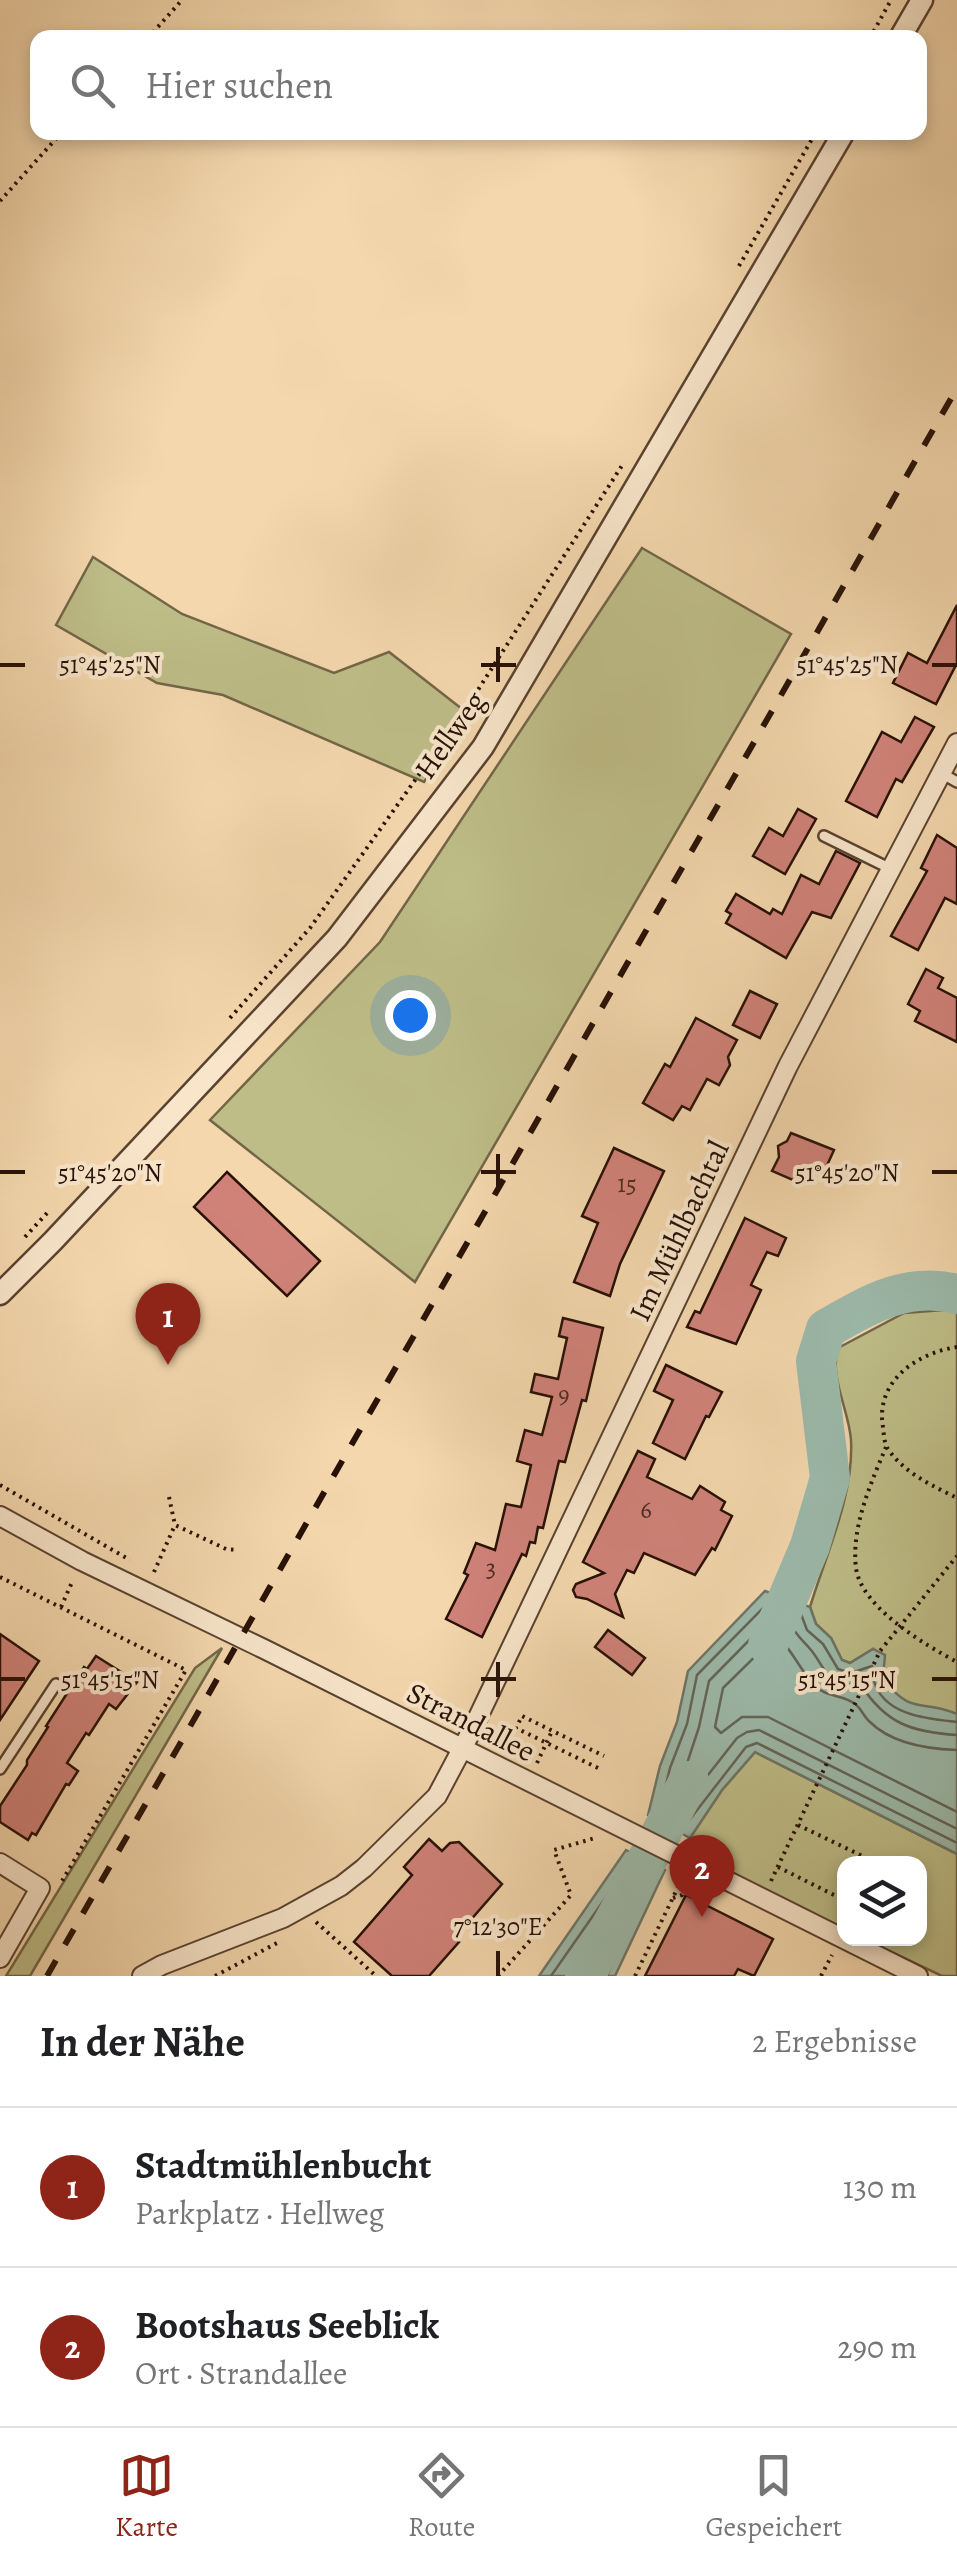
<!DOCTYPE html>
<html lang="de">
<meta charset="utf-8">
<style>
body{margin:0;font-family:Alegreya,serif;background:#f6f6f6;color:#202124}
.controls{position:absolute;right:30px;bottom:30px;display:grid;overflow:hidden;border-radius:20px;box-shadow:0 5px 15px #0003}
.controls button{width:90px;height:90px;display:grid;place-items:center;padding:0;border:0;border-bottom:2px solid #e0e0e0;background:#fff;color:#202124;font:50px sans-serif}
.you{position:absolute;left:410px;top:1015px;width:35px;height:35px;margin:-25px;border:8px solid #fff;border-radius:50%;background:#1a73e8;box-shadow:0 0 0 15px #1a73e833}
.badge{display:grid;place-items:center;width:65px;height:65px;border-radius:50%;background:#8f2418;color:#fff;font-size:32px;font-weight:700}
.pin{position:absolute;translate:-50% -82px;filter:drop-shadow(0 2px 5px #0008)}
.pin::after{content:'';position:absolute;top:52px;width:35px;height:30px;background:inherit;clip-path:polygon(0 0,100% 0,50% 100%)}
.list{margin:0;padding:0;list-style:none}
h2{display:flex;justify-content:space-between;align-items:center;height:130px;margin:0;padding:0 40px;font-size:42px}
h2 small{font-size:32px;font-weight:400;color:#757577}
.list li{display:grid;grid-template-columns:65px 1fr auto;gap:30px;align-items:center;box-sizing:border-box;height:160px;padding:0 40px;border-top:2px solid #e0e0e0}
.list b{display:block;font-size:38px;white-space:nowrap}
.list p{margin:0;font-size:32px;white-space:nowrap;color:#757577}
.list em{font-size:32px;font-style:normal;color:#757577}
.icon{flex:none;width:55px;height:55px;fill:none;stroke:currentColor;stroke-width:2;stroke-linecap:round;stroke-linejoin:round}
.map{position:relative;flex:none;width:957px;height:1976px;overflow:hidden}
.search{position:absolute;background:#fff;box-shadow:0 5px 15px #0003;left:30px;right:30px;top:30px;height:110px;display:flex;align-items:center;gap:25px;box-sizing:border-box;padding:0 35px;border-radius:20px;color:#757577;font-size:38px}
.sheet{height:450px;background:#fff}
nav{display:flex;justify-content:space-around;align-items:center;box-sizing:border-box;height:140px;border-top:2px solid #e0e0e0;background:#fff;font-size:28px;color:#757577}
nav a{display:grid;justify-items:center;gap:5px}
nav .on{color:#8f2418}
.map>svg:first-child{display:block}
.green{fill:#bebd88;stroke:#726647;stroke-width:2.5}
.water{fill:#9cbaab;stroke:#6d7669;stroke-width:2.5}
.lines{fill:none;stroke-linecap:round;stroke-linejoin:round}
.shore{stroke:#626558;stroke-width:2.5}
.river{stroke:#9cbaab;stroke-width:40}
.building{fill:#d08279;stroke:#271006;stroke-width:2.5}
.service-casing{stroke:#5a4230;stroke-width:14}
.minor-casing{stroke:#5a4230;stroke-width:22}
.tertiary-casing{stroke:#5a4230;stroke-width:25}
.path{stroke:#271006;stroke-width:4;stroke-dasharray:2.5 5;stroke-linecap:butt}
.service{stroke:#f8e5ca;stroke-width:9}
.minor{stroke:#f8e5ca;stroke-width:18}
.tertiary{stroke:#f8e5ca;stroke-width:20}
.rail{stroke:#271006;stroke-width:6;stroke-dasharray:18 18;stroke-linecap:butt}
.ticks{fill:none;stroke:#271006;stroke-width:4}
.labels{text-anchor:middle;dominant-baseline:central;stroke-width:8;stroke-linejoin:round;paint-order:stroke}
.number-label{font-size:25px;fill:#512c23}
.street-label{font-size:30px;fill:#271006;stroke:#f8e5ca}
.ticks-label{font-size:25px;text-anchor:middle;fill:#271006;stroke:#f8e5ca;stroke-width:8;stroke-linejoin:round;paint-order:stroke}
</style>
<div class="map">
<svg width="957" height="1976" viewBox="0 0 957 1976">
<rect width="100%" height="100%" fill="#f4d7ad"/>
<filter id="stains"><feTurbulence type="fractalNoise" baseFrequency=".002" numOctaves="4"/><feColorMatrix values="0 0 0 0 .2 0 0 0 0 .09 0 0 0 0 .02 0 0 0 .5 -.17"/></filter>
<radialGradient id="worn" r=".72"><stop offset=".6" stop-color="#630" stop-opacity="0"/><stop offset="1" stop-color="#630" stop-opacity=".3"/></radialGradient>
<g class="green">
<path d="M 642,548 L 791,634 L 415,1282 L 210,1120 L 380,942 Z"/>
<path d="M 93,557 L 182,614 L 334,673 L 389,652 L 471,716 L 424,782 L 223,695 L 157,683 L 56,625 Z"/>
<path d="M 957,1309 L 957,1714 C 943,1708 930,1710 916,1706 C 889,1701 881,1672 873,1649 L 850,1663 L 842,1660 L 831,1638 L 816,1624 L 810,1607 C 826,1554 854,1496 851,1440 C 849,1410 829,1377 838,1348 L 904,1313 Z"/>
<path d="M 222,1648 L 30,1976 L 6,1976 L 195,1668 Z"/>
<path d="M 755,1752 L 957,1854 L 957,1976 L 942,1976 L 864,1939 L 920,1939 L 920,1864 L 844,1864 L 844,1929 L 681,1851 L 722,1790 Z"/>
</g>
<g class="water">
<path d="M 765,1591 L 810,1607 L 816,1624 L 831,1638 L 842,1660 L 850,1663 L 873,1649 L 885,1655 L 883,1679 C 912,1716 921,1699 957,1714 L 957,1854 L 755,1752 L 722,1790 L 690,1838 L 648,1815 L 660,1766 L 677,1722 L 688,1671 Z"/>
<path d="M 626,1850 L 665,1870 L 615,1976 L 539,1976 Z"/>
</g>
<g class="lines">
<g class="shore">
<path d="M 957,1722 C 929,1719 884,1716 874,1681 C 872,1676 873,1671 872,1666 L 851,1673 L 838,1669 L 823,1644 L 807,1630 L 801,1614 L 768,1603 L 697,1675 L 687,1724 L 670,1768 L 660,1809 L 671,1818 L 687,1823 L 746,1747 L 757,1743 L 957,1843"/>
<path d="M 957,1735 C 912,1732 886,1724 861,1685 C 825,1686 829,1673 811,1650 C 803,1640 796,1636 791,1624 L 772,1617 L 709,1681 L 699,1727 L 674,1803 L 678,1808 L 683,1807 L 737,1738 L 747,1732 L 759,1730 L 957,1829"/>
<path d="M 957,1750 C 927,1749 892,1744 870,1722 C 864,1717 861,1708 855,1704 C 843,1694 825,1698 813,1684 C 800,1669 791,1649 777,1635 L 723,1688 L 715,1727 L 721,1733 L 742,1717 L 768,1717 L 957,1812"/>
<path d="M 551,1976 L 627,1867 L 632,1865 L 648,1873 L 650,1878 L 607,1976"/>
<path d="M 566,1976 L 605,1920 L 611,1919 L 614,1925 L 596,1964 L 594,1976"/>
</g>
<g class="river">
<path d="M 768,1645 L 810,1546 L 830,1478 L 816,1361 L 826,1329 C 868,1305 907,1281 957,1294"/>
<path d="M 585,1976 L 689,1781"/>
</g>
</g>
<g class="building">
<path d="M 957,605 L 957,663 L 936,704 L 893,683 L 908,653 L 927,663 Z"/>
<path d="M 915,717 L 934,727 L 902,782 L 896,779 L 877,817 L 846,801 L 882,732 L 901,742 Z"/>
<path d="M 798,809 L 816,819 L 785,874 L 753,856 L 769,828 L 783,836 Z"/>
<path d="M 937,835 L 957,848 L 957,904 L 945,898 L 918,950 L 891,936 L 927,871 L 921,868 Z"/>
<path d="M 836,851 L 860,863 L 831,918 L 812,912 L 786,958 L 726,923 L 731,914 L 726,911 L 736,894 L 770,914 L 773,909 L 782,914 L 801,875 L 819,884 Z"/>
<path d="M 926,969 L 943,978 L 938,988 L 957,998 L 957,1042 L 915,1021 L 920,1011 L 908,1004 Z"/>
<path d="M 750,991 L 777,1004 L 760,1038 L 733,1025 Z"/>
<path d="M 696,1018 L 737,1040 L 728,1057 L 730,1065 L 719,1085 L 707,1079 L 690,1110 L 682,1106 L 673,1120 L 643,1103 L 665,1064 L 670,1067 Z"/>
<path d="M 791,1133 L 834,1150 L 824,1172 L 811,1166 L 802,1184 L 772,1171 L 779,1157 L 778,1146 L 787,1141 Z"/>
<path d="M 614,1148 L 664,1171 L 620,1264 L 610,1296 L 574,1282 L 598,1223 L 582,1216 Z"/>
<path d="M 227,1172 L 320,1261 L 287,1296 L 194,1207 Z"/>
<path d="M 745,1218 L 786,1238 L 778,1256 L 767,1252 L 751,1285 L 761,1290 L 736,1344 L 687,1327 L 695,1311 L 700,1313 Z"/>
<path d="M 563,1318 L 603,1328 L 586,1401 L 582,1400 L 565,1462 L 559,1461 L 543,1528 L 538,1527 L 535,1543 L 530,1542 L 526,1556 L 522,1554 L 482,1637 L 446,1619 L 468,1575 L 464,1573 L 476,1543 L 495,1550 L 506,1504 L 521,1507 L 531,1465 L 517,1461 L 525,1430 L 542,1435 L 552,1397 L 531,1392 L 535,1374 L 558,1379 L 567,1338 L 559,1336 Z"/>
<path d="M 666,1365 L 722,1392 L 709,1417 L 706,1416 L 685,1459 L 653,1443 L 673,1400 L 654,1391 Z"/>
<path d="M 638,1451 L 655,1459 L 647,1477 L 692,1499 L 700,1486 L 725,1502 L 721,1510 L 732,1516 L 715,1550 L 712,1548 L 695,1575 L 644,1553 L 634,1573 L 627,1570 L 615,1594 L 623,1617 L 587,1599 L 576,1597 L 573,1590 L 576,1584 L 604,1573 L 583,1562 Z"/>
<path d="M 608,1630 L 645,1658 L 632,1675 L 595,1647 Z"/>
<path d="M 0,1634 L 39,1661 L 0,1720 Z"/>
<path d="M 96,1656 L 137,1682 L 116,1709 L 109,1704 L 89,1735 L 86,1733 L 67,1763 L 78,1771 L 69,1785 L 66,1784 L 36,1835 L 32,1833 L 28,1840 L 0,1822 L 0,1806 L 27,1765 L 27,1760 L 48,1727 L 46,1726 L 84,1667 L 87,1669 Z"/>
<path d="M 429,1839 L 442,1851 L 450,1843 L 459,1842 L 502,1884 L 455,1938 L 459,1942 L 429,1976 L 392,1976 L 354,1942 L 412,1875 L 404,1867 Z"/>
<path d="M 686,1895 L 773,1939 L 754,1976 L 738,1969 L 734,1976 L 645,1976 Z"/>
</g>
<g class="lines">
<g class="service-casing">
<g id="service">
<path d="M 941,773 L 957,782"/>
<path d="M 824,836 L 891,869"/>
<path d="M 0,1769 L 56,1684"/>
</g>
</g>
<g class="minor-casing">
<g id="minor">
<path d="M 0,1516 L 82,1561 L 264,1649 L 918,1976"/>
<path d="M 0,1863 L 40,1888 L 0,1958"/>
<path d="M 142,1976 L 162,1965 L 283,1918 L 341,1886 L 364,1868 L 437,1796 L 472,1730 L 788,1066 L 957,743"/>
</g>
</g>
<g class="tertiary-casing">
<g id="tertiary">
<path d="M 900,38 L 922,0"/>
<path d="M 0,1294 L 53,1241 L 337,938 L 483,747 L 844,132"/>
</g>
</g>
<g class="path">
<path d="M 148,38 L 182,0"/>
<path d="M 870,38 L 891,0"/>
<path d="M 0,201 L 62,132"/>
<path d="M 739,266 L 816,132"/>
<path d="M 230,1018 L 310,928 L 467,707 L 623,464"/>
<path d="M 25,1237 L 49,1211"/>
<path d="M 957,1347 C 917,1353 875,1381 883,1427 C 884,1435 884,1443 888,1449 C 904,1473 933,1486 957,1498"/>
<path d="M 886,1447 C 871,1483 851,1527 856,1568 C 861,1607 925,1645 957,1662"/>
<path d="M 0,1485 L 130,1560"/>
<path d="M 169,1497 L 175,1525 L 226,1549 L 238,1550"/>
<path d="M 154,1572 L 175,1525"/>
<path d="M 0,1577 L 186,1670 L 62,1881 L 59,1882"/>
<path d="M 61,1607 L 73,1580"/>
<path d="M 537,1763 L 552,1731"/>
<path d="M 598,1768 L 516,1728 L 522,1716 L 604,1756"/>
<path d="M 798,1825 L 879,1864"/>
<path d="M 778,1867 L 844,1900"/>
<path d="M 771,1881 L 880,1651 L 957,1556"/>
<path d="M 673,1898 L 682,1895 L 687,1882"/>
<path d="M 316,1922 L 376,1976"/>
<path d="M 215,1976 L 277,1943"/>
<path d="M 498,1976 L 571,1895 L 554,1850 L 595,1838"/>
<path d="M 635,1976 L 681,1881"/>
<path d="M 821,1976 L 832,1955"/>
</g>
<use href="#service" class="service"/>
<use href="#minor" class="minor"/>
<use href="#tertiary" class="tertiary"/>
<path class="rail" d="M 47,1976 L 957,388"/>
</g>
<path class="ticks" d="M 498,647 L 498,682M 0,665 L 25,665M 481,665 L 516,665M 932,665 L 957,665M 498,1154 L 498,1189M 0,1172 L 25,1172M 481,1172 L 516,1172M 932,1172 L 957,1172M 498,1662 L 498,1697M 0,1679 L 25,1679M 481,1679 L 516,1679M 932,1679 L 957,1679M 498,1951 L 498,1976"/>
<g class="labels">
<g class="number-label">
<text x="627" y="1184">15</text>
<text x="564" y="1395">9</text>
<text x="646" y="1510">6</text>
<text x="491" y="1568">3</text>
</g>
<g class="street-label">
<text transform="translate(450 735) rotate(-55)">Hellweg</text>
<text transform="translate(679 1231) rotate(-65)">Im Mühlbachtal</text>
<text transform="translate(471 1722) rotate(27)">Strandallee</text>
</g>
</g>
<g class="ticks-label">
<text x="110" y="673">51°45'25"N</text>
<text x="847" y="673">51°45'25"N</text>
<text x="110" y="1181">51°45'20"N</text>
<text x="847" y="1181">51°45'20"N</text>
<text x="110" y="1688">51°45'15"N</text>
<text x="847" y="1688">51°45'15"N</text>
<text x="498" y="1935">7°12'30"E</text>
</g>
<rect width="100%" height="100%" filter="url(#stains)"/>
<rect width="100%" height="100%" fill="url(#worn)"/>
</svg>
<div class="controls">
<button><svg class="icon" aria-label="layers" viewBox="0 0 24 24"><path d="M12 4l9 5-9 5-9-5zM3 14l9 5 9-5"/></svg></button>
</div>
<div class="you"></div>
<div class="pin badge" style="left:168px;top:1365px">1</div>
<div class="pin badge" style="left:702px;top:1917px">2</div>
<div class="search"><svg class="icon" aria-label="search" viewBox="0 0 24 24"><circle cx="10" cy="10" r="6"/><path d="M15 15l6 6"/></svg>Hier suchen</div>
</div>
<section class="sheet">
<h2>In der Nähe<small>2 Ergebnisse</small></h2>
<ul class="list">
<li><span class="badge">1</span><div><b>Stadtmühlenbucht</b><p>Parkplatz · Hellweg</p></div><em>130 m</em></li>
<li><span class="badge">2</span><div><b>Bootshaus Seeblick</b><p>Ort · Strandallee</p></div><em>290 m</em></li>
</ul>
</section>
<nav>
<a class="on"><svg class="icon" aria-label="map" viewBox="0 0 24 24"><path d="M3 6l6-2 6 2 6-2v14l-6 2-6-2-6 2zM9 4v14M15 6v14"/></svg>Karte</a>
<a><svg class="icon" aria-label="directions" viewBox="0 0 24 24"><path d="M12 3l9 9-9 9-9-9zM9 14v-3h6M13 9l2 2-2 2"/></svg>Route</a>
<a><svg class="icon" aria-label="saved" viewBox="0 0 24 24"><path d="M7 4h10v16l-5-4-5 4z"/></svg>Gespeichert</a>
</nav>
